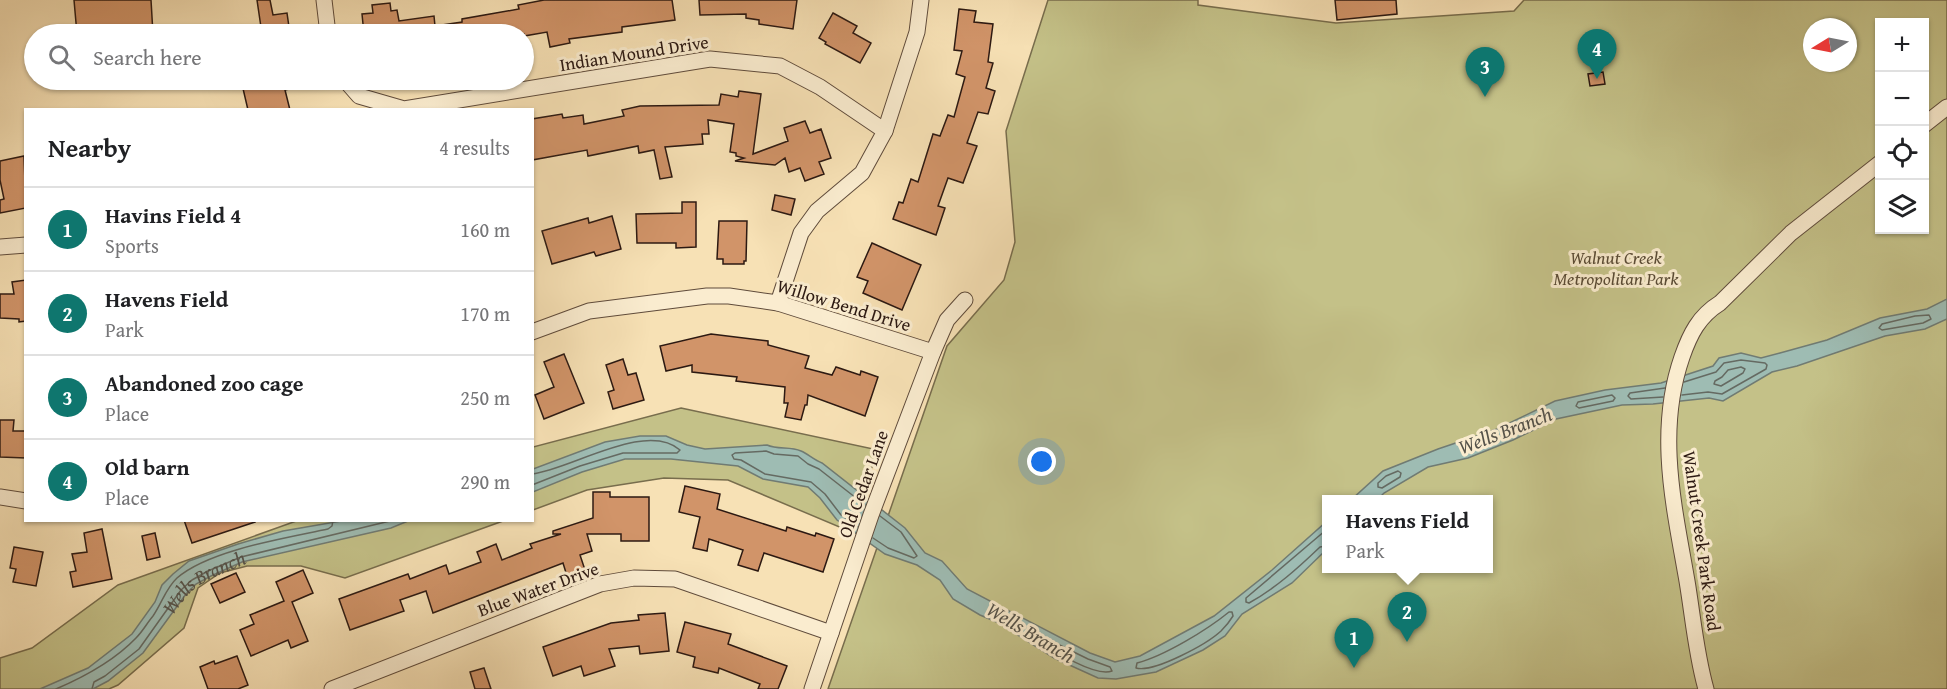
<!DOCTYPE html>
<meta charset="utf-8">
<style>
body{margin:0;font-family:"Gentium Book Plus",serif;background:#f6f6f6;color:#202124}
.controls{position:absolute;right:18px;top:18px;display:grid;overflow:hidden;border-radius:0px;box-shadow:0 2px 4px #0004}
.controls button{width:54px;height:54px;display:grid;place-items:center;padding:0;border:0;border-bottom:2px solid #e0e0e0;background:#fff;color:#202124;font:30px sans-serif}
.compass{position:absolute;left:1803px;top:18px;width:54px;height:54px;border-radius:50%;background:#fff;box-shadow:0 2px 4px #0004;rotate:260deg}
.you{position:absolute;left:1042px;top:462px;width:21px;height:21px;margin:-15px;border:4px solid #fff;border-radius:50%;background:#1a73e8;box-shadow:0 0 0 9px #1a73e833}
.badge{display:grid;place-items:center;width:39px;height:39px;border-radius:50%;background:#0f766e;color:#fff;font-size:20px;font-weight:700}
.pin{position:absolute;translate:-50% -50px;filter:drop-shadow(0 2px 3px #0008)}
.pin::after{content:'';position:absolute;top:32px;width:21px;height:18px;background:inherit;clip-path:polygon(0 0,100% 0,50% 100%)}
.popup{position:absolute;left:1322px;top:495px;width:171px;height:78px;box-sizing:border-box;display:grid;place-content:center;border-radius:0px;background:#fff;filter:drop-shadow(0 2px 4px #0005);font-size:20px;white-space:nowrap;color:#757577}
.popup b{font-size:22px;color:#202124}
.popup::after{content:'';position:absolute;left:50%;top:100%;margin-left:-12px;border:12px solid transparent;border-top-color:#fff}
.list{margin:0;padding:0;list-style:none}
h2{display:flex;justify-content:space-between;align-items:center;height:78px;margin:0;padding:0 24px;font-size:26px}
h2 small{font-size:20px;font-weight:400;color:#757577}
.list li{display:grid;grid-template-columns:39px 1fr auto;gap:18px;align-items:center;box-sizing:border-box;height:84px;padding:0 24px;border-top:2px solid #e0e0e0}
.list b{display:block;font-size:22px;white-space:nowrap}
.list p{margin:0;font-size:20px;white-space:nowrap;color:#757577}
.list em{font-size:20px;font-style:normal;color:#757577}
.icon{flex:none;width:33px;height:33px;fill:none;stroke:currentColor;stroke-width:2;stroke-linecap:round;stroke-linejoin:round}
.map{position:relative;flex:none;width:1947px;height:689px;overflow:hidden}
.search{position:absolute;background:#fff;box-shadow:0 2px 4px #0004;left:24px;top:24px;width:510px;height:66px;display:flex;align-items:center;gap:15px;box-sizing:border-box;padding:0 21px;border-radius:33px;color:#757577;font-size:22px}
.panel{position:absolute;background:#fff;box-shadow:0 2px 4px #0004;left:24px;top:108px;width:510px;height:414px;border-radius:0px}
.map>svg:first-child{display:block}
.green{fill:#c4c188;stroke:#786d4d;stroke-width:1.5;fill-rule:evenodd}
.water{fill:#9ebcb3;stroke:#707b73;stroke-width:1.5}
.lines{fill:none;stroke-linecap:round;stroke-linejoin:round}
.shore{stroke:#656a62;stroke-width:1.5}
.building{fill:#d19469;stroke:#2c1912;stroke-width:1.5}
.street-casing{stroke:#5f4b3b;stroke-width:17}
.street{stroke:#faeccf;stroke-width:15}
.labels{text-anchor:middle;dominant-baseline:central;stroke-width:6;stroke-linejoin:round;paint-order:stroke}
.street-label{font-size:18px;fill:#2c1912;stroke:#faeccf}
.park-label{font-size:18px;font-style:italic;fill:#5a4b35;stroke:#faeccf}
.water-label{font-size:20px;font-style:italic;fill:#54524a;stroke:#faeccf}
</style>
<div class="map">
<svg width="1947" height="689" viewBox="0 0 1947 689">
<rect width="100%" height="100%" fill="#f7e1b5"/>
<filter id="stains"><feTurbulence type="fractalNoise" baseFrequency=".00333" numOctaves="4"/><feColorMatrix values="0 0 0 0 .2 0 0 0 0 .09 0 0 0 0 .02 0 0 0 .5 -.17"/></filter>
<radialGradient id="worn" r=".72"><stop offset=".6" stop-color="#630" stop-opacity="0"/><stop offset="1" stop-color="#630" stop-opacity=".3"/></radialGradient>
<g class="green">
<path d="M 1048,0 L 1198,0 L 1198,5 L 1336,23 L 1514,11 L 1524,0 L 1947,0 L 1947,689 L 828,689 L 947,346 L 1004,280 L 1015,242 L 1006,131 ZM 1880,22 L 1924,22 L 1924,230 L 1880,230 ZM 1812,27 L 1848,27 L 1848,63 L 1812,63 ZM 1326,500 L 1488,500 L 1488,568 L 1326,568 Z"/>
<path d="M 681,408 L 878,450 L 849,531 L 728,480 L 664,478 L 587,490 L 533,510 L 533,447 Z"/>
<path d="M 299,520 L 503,521 L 345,578 L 301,566 L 247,566 L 220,573 L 198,588 L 184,628 L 118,685 L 109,689 L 0,689 L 0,658 L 32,648 L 118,585 Z"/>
</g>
<g class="water">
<path d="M 1947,299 L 1947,319 L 1925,329 L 1885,336 L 1797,366 L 1772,372 L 1723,401 L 1709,398 L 1653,404 L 1622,405 L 1556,419 L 1513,440 L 1468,458 L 1428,467 L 1384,493 L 1378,499 L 1351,500 L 1383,471 L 1438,449 L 1497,429 L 1555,401 L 1605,390 L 1661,383 L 1713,366 L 1719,358 L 1741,353 L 1761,358 L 1780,353 L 1827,340 L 1880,318 L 1927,309 Z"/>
<path d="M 640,436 L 666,436 L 687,445 L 705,449 L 767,445 C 778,450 790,446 801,451 C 808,454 814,460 822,463 L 905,528 L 925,553 L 942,561 L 967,589 L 1090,653 L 1115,662 L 1140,656 L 1214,616 L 1272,570 L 1326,522 L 1326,550 L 1292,583 L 1242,614 L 1225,636 L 1203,650 L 1156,672 L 1116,679 L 1098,678 L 1054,658 L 999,623 L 980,615 L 953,599 L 940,580 L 917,565 L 885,554 L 837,520 L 820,498 L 808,487 L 763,479 L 738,466 L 671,459 L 625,459 L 582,472 L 533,492 L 533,469 L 605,442 Z"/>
<path d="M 341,521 L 408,521 L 391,528 L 242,562 L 211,576 L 196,584 L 186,594 L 143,653 L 108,681 L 93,689 L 40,689 L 88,668 L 132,634 L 155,602 L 162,585 L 173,574 L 189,561 L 238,544 L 283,531 Z"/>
</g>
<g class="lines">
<g class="shore">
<path d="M 1929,315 L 1931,319 L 1923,323 L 1882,330 L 1879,328 L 1882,324 L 1915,316 Z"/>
<path d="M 1741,367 L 1745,369 L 1743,373 L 1721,386 L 1714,384 L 1715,381 L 1722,377 L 1728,370 Z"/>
<path d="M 1612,395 L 1615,398 L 1613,401 L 1579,408 L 1576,406 L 1578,402 Z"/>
<path d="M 1682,395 L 1708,392 L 1722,394 L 1766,369 L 1767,365 L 1765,363 L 1741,360 L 1724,363 L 1716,372 L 1684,382"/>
<path d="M 1663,397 L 1631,399 L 1628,396 L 1630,393 L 1665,388"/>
<path d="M 1398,471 L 1401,473 L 1400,477 L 1382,488 L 1378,487 L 1378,483 L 1386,476 Z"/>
<path d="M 532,474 C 570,470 646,420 680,450 L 677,453 L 623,453 L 580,466 L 532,485"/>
<path d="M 858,527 L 841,515 L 825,494 L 811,482 L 765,474 L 741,460 L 734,459 L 732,455 L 735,453 L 766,451 L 774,454 L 798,456 L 808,464 L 819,469 L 865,505"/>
<path d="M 1326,530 L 1246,598 L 1246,602 L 1249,603 C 1276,588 1298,568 1320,547 L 1326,546"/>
<path d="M 873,538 L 888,548 L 914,558 L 917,556 L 901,532 L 880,516"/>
<path d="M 1229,612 L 1232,612 L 1233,616 C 1230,621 1226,626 1221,631 C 1207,644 1154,673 1136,668 L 1137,663 C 1164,656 1207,630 1229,612 Z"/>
<path d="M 1033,632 L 1088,659 L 1110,667 L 1112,671 C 1094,678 1048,647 1032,637 Z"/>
<path d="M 56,689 C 84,677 115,660 136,638 C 143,631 147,623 153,616 C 162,603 166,588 177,578 C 209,550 286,538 328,529 L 332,526 L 333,520"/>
<path id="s1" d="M 92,689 L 94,682 L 105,676 L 139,649 L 181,590 L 192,580 L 208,571 L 241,557 L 394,520"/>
</g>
</g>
<g class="building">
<path d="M 74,0 L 151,0 L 153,34 L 77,34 Z"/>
<path d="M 257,0 L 270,0 L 273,15 L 287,13 L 290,34 L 262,34 Z"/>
<path d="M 544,0 L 672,0 L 675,20 L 622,27 L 622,32 L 569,39 L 570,43 L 550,47 L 547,32 L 524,36 L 524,34 L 364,34 L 362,14 L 373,13 L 372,5 L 390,3 L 391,11 L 397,10 L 399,21 L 434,16 L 435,26 L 462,22 L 462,19 L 519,9 L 518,5 Z"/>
<path d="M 699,0 L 797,0 L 793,29 L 759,24 L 759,20 L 746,18 L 746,14 L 700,15 Z"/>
<path d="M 1335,0 L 1396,0 L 1397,14 L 1337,20 Z"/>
<path d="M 959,9 L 976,11 L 974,22 L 993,24 L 988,62 L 993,63 L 986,88 L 995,91 L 988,114 L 978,112 L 967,143 L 977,146 L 963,183 L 948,178 L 938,206 L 945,208 L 936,235 L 893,219 L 899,202 L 903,203 L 911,179 L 918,182 L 933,134 L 940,136 L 948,115 L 954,117 L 965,77 L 956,74 L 962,51 L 954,50 Z"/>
<path d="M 833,13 L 857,26 L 853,33 L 871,43 L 860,63 L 825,44 L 826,42 L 819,38 Z"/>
<path d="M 1603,72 L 1605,84 L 1590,86 L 1588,74 Z"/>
<path d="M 241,80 L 308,80 L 308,84 L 285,90 L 290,110 L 248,110 Z"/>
<path d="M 739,91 L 761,94 L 753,154 L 788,141 L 784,128 L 805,121 L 810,133 L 821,129 L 831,158 L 819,162 L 824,174 L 805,181 L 800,168 L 789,172 L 785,158 L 775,165 L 735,161 L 744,158 L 736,156 L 736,153 L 730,152 L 734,124 L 708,120 L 709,134 L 702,134 L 703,144 L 665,147 L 672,177 L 660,179 L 654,150 L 639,153 L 638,146 L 588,156 L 587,150 L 532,160 L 532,119 L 562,114 L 563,118 L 583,115 L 584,124 L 624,116 L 622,110 L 640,106 L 719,105 L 721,94 L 738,97 Z"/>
<path d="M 24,156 L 26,208 L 0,213 L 0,200 L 4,199 L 0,180 L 0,161 Z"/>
<path d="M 775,195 L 795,199 L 791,215 L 772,210 Z"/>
<path d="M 682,202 L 696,202 L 696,247 L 676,248 L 676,243 L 637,243 L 636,214 L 682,213 Z"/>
<path d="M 612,216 L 621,249 L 596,256 L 594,252 L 552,264 L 542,231 L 588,218 L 589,223 Z"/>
<path d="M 719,221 L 747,221 L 746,261 L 744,261 L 744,264 L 723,264 L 723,259 L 717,259 Z"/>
<path d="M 872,243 L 921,265 L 902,310 L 863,293 L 868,281 L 857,277 Z"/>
<path d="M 26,280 L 26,321 L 19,322 L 19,319 L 0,318 L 0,294 L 14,294 L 12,282 Z"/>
<path d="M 711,334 L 768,341 L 768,345 L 809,356 L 805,368 L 832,375 L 836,367 L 860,375 L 861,371 L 878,377 L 865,416 L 808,395 L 807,405 L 805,405 L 801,420 L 785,417 L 788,403 L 784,403 L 785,387 L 736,381 L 737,377 L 692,372 L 692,365 L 666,371 L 660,346 Z"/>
<path d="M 564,354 L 584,403 L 544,419 L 535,395 L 554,387 L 544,362 Z"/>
<path d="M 623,359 L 628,375 L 636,373 L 644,400 L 613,409 L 608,392 L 614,390 L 606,365 Z"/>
<path d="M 0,420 L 14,420 L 13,431 L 26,431 L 26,458 L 0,457 Z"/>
<path d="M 685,486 L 720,494 L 717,509 L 786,531 L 787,527 L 815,536 L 816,533 L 834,539 L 823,572 L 764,553 L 758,571 L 738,565 L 743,550 L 709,539 L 707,551 L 693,548 L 700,517 L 679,512 Z"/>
<path d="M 593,492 L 610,492 L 610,497 L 649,497 L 649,541 L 621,541 L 621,534 L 587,534 L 592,551 L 580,555 L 585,570 L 567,576 L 563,563 L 433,613 L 426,591 L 400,600 L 404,611 L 350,630 L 339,599 L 408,574 L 410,579 L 446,565 L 449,574 L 481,562 L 477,552 L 496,544 L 502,560 L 532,548 L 530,544 L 561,534 L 553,534 L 553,531 L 593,518 Z"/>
<path d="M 184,520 L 254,520 L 255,522 L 192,543 Z"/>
<path d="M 102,529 L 112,579 L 73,587 L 70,572 L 76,571 L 72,554 L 87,552 L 84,533 Z"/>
<path d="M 155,533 L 160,557 L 147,560 L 142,536 Z"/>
<path d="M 14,547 L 43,552 L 36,586 L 13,582 L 16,569 L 10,568 Z"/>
<path d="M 303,570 L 313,593 L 292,602 L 308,641 L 291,648 L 288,640 L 251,656 L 240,630 L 254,624 L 250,615 L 284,601 L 276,582 Z"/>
<path d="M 236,573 L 245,592 L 220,603 L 211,584 Z"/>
<path d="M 665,613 L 669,651 L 640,654 L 639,646 L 609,649 L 615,666 L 584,676 L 581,666 L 553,676 L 543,647 L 611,623 L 639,620 L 638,615 Z"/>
<path d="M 685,622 L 731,634 L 728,644 L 787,666 L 778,689 L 758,689 L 760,684 L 719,668 L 718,673 L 693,667 L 695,657 L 677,652 Z"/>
<path d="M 237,656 L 248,685 L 238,689 L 208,689 L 200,667 L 214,661 L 215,664 Z"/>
<path d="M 484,668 L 491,689 L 475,689 L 470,672 Z"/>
</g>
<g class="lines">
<g class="street-casing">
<g id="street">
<path d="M 324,0 L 328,34"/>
<path d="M 345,80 L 359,96 L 404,109 L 710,59 L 780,66 L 820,87 L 885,131"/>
<path d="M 1924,125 L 1947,107"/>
<path d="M 0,247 L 26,245"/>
<path d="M 778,303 L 801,233 L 817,211 L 862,173 L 885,131 L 917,32 L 921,0"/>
<path d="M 532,332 L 589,311 L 707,296 L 729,296 L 778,303 L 933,352"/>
<path d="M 0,497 L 26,501"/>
<path d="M 332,689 L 600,584 L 634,578 L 675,579 L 831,633"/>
<path d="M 812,689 L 871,515 L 933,352 L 947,320 L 965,300"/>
<path d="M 1706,689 C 1696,654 1693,617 1687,581 C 1674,506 1656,432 1682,357 C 1690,334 1699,316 1720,303 L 1791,233 L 1880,163"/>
</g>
</g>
<use href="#street" class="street"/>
</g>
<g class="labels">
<g class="street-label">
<text transform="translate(634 53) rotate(-9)">Indian Mound Drive</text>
<text transform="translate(844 305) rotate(17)">Willow Bend Drive</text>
<text transform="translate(863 484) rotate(-70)">Old Cedar Lane</text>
<text transform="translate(1702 541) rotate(82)">Walnut Creek Park Road</text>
<text transform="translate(538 589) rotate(-20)">Blue Water Drive</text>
</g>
<g class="park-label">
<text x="1616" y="257">Walnut Creek<tspan x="1616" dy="21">Metropolitan Park</tspan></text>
</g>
<g class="water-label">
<text transform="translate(1505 430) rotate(-21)">Wells Branch</text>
<text stroke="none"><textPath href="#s1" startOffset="159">Wells Branch</textPath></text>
<text transform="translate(1031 632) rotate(31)">Wells Branch</text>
</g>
</g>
<rect width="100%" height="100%" filter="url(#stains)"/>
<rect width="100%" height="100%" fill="url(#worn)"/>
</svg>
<div class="controls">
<button>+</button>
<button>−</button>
<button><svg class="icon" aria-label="locate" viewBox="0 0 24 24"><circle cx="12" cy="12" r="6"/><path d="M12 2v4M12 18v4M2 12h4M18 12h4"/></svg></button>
<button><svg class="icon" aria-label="layers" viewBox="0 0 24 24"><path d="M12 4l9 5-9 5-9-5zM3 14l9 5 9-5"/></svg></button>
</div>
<svg class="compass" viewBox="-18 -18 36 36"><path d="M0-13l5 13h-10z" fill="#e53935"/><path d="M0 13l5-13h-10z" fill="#757577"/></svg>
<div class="you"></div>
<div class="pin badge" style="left:1354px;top:668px">1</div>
<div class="pin badge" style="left:1407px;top:642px">2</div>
<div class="popup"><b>Havens Field</b>Park</div>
<div class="pin badge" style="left:1485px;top:97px">3</div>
<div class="pin badge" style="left:1597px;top:79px">4</div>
<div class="search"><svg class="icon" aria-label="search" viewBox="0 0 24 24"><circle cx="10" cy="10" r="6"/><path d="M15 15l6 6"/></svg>Search here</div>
<section class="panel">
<h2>Nearby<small>4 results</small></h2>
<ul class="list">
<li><span class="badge">1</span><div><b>Havins Field 4</b><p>Sports</p></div><em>160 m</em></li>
<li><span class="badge">2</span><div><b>Havens Field</b><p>Park</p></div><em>170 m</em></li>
<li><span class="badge">3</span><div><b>Abandoned zoo cage</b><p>Place</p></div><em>250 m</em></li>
<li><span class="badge">4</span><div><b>Old barn</b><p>Place</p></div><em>290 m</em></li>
</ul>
</section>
</div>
